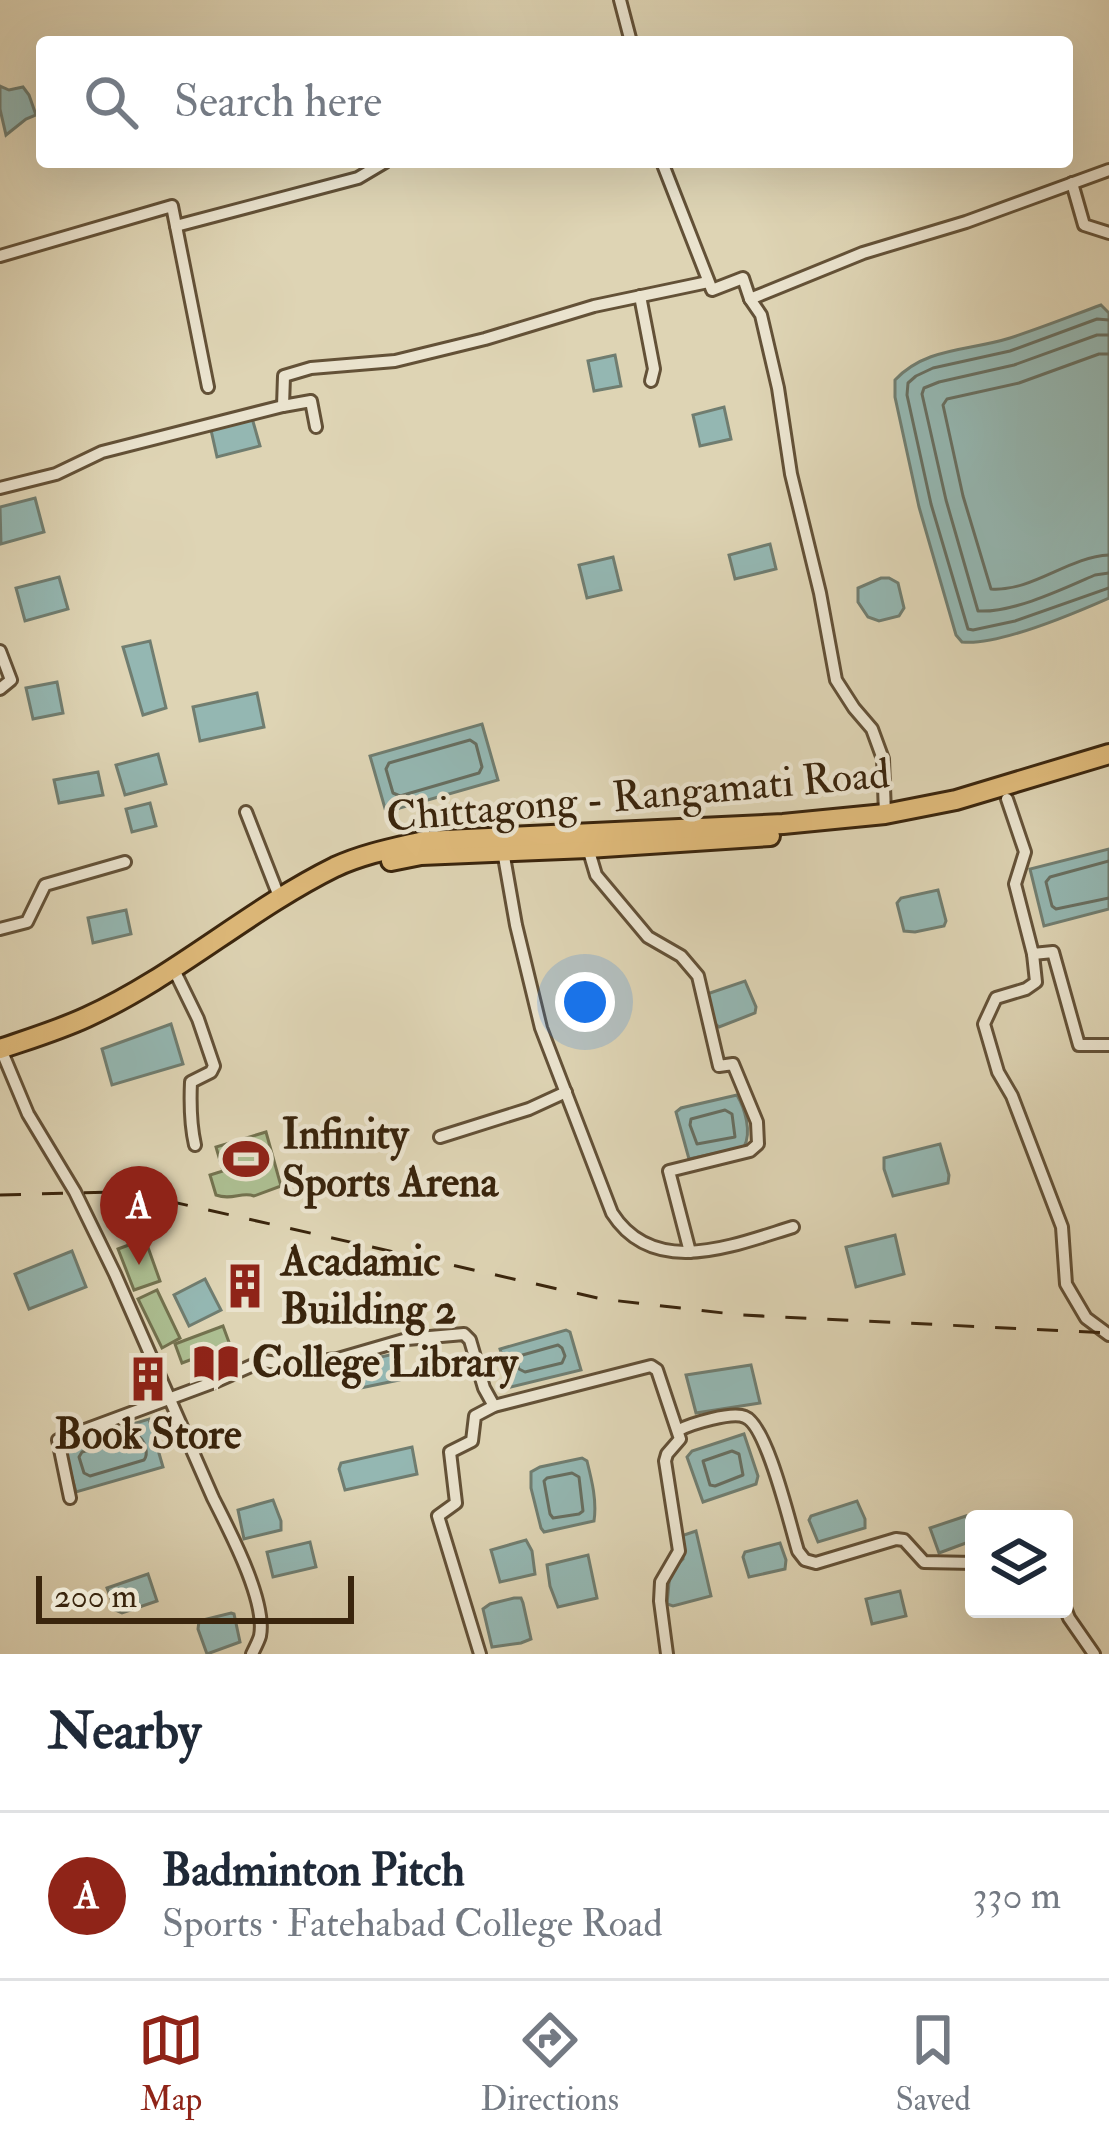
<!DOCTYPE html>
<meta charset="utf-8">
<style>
body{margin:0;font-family:"IM FELL Double Pica",serif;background:#f6f6f7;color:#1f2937}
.controls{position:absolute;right:36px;bottom:36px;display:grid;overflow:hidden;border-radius:12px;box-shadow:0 12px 48px #0002}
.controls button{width:108px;height:108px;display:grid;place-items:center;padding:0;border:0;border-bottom:3px solid #e0e1e3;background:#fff;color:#1f2937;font:60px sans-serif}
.scale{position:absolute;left:36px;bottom:30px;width:318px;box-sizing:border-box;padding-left:12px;border:6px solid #3a250d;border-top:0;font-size:33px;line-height:42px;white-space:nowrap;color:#3a250d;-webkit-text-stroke:9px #eae3ce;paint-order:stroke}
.you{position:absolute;left:585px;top:1002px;width:42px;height:42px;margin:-30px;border:9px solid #fff;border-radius:50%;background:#1a73e8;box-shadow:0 0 0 18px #1a73e833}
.badge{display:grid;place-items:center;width:78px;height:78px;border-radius:50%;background:#8f2418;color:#fff;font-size:39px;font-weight:700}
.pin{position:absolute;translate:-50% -99px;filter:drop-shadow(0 3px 6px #0008)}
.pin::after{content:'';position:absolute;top:63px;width:42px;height:36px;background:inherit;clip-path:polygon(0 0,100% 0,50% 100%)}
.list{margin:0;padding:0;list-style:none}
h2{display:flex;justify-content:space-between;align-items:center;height:156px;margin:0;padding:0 48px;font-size:51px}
h2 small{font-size:39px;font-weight:400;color:#747a83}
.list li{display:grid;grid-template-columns:78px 1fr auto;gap:36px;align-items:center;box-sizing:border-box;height:168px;padding:0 48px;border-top:3px solid #e0e1e3}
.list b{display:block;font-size:45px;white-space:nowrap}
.list p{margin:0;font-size:39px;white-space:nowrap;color:#747a83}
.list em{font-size:39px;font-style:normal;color:#747a83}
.icon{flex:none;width:66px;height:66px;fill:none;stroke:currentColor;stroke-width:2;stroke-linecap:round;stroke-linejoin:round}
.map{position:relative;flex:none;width:1109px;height:1654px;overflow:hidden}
.search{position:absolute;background:#fff;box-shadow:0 12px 48px #0002;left:36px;right:36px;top:36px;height:132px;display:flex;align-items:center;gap:30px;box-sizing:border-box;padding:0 42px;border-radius:12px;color:#747a83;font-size:45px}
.sheet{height:324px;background:#fff}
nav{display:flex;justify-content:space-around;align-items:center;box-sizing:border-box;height:168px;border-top:3px solid #e0e1e3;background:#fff;font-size:33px;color:#747a83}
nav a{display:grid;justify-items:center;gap:6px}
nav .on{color:#8f2418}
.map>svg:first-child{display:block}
.green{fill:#acbe91;stroke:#73724f;stroke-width:3}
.water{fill:#94b7b2;stroke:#707d70;stroke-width:3}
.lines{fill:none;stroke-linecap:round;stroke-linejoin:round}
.shore{stroke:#676e60;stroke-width:3}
.minor-casing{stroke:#635137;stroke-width:16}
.trunk-casing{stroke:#3a250d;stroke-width:24}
.minor{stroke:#eae3ce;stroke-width:10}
.trunk{stroke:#dfba7a;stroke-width:18}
.rail{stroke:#3a250d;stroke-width:3;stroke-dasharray:21 21;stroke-linecap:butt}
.labels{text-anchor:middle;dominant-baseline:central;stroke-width:9;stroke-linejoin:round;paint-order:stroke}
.street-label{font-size:42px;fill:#3a250d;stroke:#eae3ce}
.poi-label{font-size:42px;font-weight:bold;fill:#3a250d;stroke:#eae3ce;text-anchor:start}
</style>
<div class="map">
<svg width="1109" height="1654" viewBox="0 0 1109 1654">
<rect width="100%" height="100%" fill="#ded4b4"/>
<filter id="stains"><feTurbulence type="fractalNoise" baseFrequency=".00167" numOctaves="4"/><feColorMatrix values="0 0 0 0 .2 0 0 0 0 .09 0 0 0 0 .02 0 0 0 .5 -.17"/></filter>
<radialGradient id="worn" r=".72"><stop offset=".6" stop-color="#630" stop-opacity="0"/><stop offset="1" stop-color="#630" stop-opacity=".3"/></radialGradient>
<g class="green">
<path d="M 266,1132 L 281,1186 L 254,1196 C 242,1191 232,1201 216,1195 L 210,1175 L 223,1171 L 216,1147 Z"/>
<path d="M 145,1239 L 160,1281 L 134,1290 L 118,1249 Z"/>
<path d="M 157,1290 L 180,1338 L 162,1348 L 138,1299 Z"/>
<path d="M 223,1326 L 230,1345 L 182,1363 L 175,1344 Z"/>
</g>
<g class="water">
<path d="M 0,86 L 9,90 L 23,87 L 29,95 L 36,115 L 26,119 L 6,135 L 0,109 Z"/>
<path d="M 1101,305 L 1109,313 L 1109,598 C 1075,613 997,646 962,642 L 956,635 L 919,507 L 895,397 L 895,380 C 926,347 969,351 1010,338 C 1041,328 1071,316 1101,305 Z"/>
<path d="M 615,355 L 621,386 L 594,391 L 588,361 Z"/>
<path d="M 724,407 L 731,439 L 700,446 L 693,415 Z"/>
<path d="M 252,418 L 260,446 L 217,457 L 211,430 Z"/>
<path d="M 35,498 L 44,532 L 1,544 L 0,507 Z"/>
<path d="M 770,544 L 776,569 L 735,579 L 729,555 Z"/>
<path d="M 613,557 L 621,590 L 587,598 L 579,565 Z"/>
<path d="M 59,577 L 68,609 L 25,621 L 16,588 Z"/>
<path d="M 881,578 L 889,578 L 898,583 L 904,608 L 899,616 L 879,621 L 868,617 L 858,602 L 858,588 Z"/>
<path d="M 150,641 L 166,708 L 143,715 L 123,647 Z"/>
<path d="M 57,682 L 63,713 L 33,719 L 26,688 Z"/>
<path d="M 257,693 L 264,727 L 200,741 L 193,707 Z"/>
<path d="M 482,724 L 498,780 L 386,812 L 370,756 Z"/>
<path d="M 158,754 L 166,784 L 125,795 L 116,765 Z"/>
<path d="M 98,772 L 103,795 L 59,803 L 54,780 Z"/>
<path d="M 150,803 L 156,826 L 132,832 L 126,809 Z"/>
<path d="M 1109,849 L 1109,909 L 1044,926 L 1030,869 Z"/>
<path d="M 938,890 L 946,921 L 944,926 L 915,932 L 904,931 L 897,903 L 901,898 Z"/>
<path d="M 126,910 L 131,934 L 93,943 L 88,918 Z"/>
<path d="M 745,981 L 756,1007 L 755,1013 L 719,1027 L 714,1023 L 707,994 Z"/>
<path d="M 171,1024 L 183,1064 L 112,1085 L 102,1049 Z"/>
<path d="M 737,1095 C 745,1109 752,1132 744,1147 L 689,1159 L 676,1112 L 681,1108 Z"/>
<path d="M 940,1144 L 949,1175 L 948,1183 L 893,1196 L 884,1169 L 884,1158 Z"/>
<path d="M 895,1235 L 904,1274 L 856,1287 L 846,1247 Z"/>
<path d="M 72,1251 L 86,1287 L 29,1309 L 15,1274 Z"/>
<path d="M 205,1279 L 221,1310 L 189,1326 L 174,1295 Z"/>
<path d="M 566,1330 L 570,1332 L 581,1370 L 511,1387 L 500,1349 Z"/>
<path d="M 394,1354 L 399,1380 L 351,1390 L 345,1365 Z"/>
<path d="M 751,1365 L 760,1403 L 696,1413 L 686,1375 Z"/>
<path d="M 149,1419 L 163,1467 L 76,1492 L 63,1445 Z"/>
<path d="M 744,1434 L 758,1476 L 756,1484 L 703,1502 L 687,1457 L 692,1451 Z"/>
<path d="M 412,1447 L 417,1474 L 345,1490 L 339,1469 L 341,1463 Z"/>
<path d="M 582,1458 L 587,1461 C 592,1481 597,1501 594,1521 L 544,1532 L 541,1528 L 531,1488 L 531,1472 L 540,1467 Z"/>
<path d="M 273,1500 L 281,1521 L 281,1530 L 244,1539 L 238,1510 Z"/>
<path d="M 857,1501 L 865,1519 L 865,1528 L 818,1542 L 809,1520 L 811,1516 Z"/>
<path d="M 966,1516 L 974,1540 L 939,1553 L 930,1528 Z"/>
<path d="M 696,1531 L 711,1596 L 673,1606 L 667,1604 L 670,1572 L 683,1559 L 681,1536 Z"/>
<path d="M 526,1540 L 532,1551 L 535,1574 L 500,1582 L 491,1550 Z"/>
<path d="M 310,1542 L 316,1567 L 273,1577 L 267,1552 Z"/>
<path d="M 780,1543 L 786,1560 L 785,1569 L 749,1577 L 743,1557 L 745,1552 Z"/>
<path d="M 588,1555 L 597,1598 L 558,1607 L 550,1586 L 547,1565 Z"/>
<path d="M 148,1574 L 157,1601 L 122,1613 L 115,1610 L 107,1588 Z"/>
<path d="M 900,1591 L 906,1616 L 872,1624 L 866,1599 Z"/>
<path d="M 514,1598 L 521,1598 L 523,1603 L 531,1639 L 521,1643 L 492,1647 L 483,1609 L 490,1604 Z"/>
<path d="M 231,1613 L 234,1614 L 240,1642 L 207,1654 L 198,1629 L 199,1621 Z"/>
</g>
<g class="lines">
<g class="shore">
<path d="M 1109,320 L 1097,319 L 1010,351 L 933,368 L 916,376 L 908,383 L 907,395 L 931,504 L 968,629 L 973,630 L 1015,621 L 1109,588"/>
<path d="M 1109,335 L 1097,335 L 1014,365 L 939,382 L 924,388 L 922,394 L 946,500 L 978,611 C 1013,613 1063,589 1095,575 L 1109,573"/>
<path d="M 1109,354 L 1099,354 L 1019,383 L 947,399 L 943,405 L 963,496 L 991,589 C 1032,592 1068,557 1109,555"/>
<path d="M 470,740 L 476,744 L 482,767 L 479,773 L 400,796 L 393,793 L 386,769 L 389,763 Z"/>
<path d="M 1109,861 L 1050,877 L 1046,882 L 1052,906 L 1056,909 L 1109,898"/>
<path d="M 725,1110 L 732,1114 L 735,1137 L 697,1144 L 690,1125 L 691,1119 Z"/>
<path d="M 558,1345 L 562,1348 L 565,1356 L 562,1363 L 525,1372 L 519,1369 L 516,1361 L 519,1356 Z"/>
<path d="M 138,1436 C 145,1440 149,1454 144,1460 L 90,1476 L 84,1473 L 79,1457 L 82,1452 Z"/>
<path d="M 732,1451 L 739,1454 L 743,1475 L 715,1486 L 710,1485 L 703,1461 Z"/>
<path d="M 572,1473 L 579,1477 L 583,1511 L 579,1514 L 553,1518 L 550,1514 L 544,1481 L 547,1478 Z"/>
</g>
<g class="minor-casing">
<g id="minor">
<path d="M 620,0 L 631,42"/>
<path d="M 662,162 L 712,290 L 743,278 L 750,299 L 863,253 L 966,222 L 1109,170"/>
<path d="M 1072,183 L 1084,225 L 1109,233"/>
<path d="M 176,226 L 358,178 L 385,162"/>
<path d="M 0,256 L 172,206 L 208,387"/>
<path d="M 640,296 L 654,369 L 651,381"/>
<path d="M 750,299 L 761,315 L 778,388 L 791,474 L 820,593 L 836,680 L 854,708 L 872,729 L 883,759 L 885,814"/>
<path d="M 316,427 L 311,401 L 283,406 L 284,376 L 311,368 L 395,361 L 485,339 L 594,306 L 708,282"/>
<path d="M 0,488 L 56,474 L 102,452 L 283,406"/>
<path d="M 0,651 L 11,680 L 0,689"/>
<path d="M 1007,799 L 1025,852 L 1015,884 L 1033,954 L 1053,952 L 1079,1045 L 1109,1045"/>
<path d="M 246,812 L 280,899"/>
<path d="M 588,848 L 596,875 L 648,937 L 681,956 L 698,976 L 719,1066 L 733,1064 L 757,1122 L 758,1144 L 750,1151 L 669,1171 L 690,1252"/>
<path d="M 503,851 L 516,925 L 541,1028 L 612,1213 C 654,1279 734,1245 793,1227"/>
<path d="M 0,929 L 27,922 L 45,885 L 125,862"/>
<path d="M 1033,954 L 1036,982 L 1026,989 L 996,998 L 984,1024 L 998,1072 L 1012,1096 L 1062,1227 L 1066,1284 L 1086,1318 L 1109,1335"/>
<path d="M 177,976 L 198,1019 L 214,1066 L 211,1072 L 191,1082 C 190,1104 190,1123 195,1145"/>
<path d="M 0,1047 L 28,1114 L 75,1192 L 115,1274 L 213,1498 C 229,1530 267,1601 260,1636 C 259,1640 254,1650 252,1654"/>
<path d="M 440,1137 L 529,1109 L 566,1092"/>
<path d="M 679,1430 C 691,1424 732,1411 745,1417 C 767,1425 790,1525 798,1551 L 805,1560 L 816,1563 L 896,1539 L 904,1540 L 924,1562 L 974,1563"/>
<path d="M 70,1498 L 58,1440 L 217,1381 L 262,1361 L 288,1364 L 338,1359 L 407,1339 L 464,1334 L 470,1340 L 484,1388 L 494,1406"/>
<path d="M 1064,1605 L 1069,1618 L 1094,1654"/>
<path d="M 480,1654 L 438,1516 L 456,1503 L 450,1452 L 472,1441 L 475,1416 L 494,1406 L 651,1366 L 657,1370 L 680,1439 L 667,1454 L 665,1461 L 679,1551 L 661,1582 L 660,1601 L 667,1654"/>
</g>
</g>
<g class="trunk-casing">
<g id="trunk">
<path d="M 391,861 L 421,855 L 588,848 L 770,836"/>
<path d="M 0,1049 C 29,1039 59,1030 87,1017 C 175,977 248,910 335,867 C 363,854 394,848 424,841 L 783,824 L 885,814 L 956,800 L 1109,754"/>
</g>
</g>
<use href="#minor" class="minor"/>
<use href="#trunk" class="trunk"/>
<path class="rail" d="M 0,1195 L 111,1192 L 164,1200 L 602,1299 L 741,1315 L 1109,1333"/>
</g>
<defs>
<g id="stadium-bare" transform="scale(3.6)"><path d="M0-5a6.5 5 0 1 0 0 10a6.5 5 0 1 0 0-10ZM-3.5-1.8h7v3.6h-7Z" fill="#8f2418" stroke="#eae3ce" stroke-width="2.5" paint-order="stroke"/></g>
<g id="building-bare" transform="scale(3.6)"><path d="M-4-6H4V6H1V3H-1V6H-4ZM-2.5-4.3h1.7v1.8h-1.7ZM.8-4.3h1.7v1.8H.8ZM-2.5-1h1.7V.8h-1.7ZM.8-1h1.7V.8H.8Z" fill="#8f2418" stroke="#eae3ce" stroke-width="2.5" paint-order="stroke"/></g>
<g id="library-bare" transform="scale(3.6)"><path d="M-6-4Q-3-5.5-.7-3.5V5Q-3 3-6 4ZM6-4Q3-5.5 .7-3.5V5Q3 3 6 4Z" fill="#8f2418" stroke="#eae3ce" stroke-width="2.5" paint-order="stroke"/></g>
</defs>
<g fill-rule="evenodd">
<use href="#stadium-bare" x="246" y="1159"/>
<use href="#building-bare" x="245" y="1286"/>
<use href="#library-bare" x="216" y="1363"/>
<use href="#building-bare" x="148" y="1379"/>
</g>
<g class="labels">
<g class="street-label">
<text transform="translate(638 796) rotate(-5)">Chittagong - Rangamati Road</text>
</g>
<g class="poi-label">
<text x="282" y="1135">Infinity<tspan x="282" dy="48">Sports Arena</tspan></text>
<text x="281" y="1262">Acadamic<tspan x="281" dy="48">Building 2</tspan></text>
<text x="252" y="1363">College Library</text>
<text x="148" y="1435" text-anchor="middle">Book Store</text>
</g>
</g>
<rect width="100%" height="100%" filter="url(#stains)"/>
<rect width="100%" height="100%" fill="url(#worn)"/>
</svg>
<div class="controls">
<button><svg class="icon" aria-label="layers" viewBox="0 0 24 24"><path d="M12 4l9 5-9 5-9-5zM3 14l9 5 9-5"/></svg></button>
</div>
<div class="scale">200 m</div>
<div class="you"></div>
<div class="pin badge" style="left:139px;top:1265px">A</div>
<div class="search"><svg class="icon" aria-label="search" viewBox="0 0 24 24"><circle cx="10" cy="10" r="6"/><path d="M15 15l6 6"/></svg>Search here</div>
</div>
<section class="sheet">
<h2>Nearby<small></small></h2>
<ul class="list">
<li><span class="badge">A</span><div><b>Badminton Pitch</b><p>Sports · Fatehabad College Road</p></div><em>330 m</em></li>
</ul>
</section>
<nav>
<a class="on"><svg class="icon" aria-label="map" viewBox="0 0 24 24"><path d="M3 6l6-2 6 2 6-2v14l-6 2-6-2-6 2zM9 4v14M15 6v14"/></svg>Map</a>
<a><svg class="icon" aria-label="directions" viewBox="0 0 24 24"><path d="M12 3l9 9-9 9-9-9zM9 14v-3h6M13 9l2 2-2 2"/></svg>Directions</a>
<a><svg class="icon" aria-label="saved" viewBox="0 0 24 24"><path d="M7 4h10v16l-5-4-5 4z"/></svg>Saved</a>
</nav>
